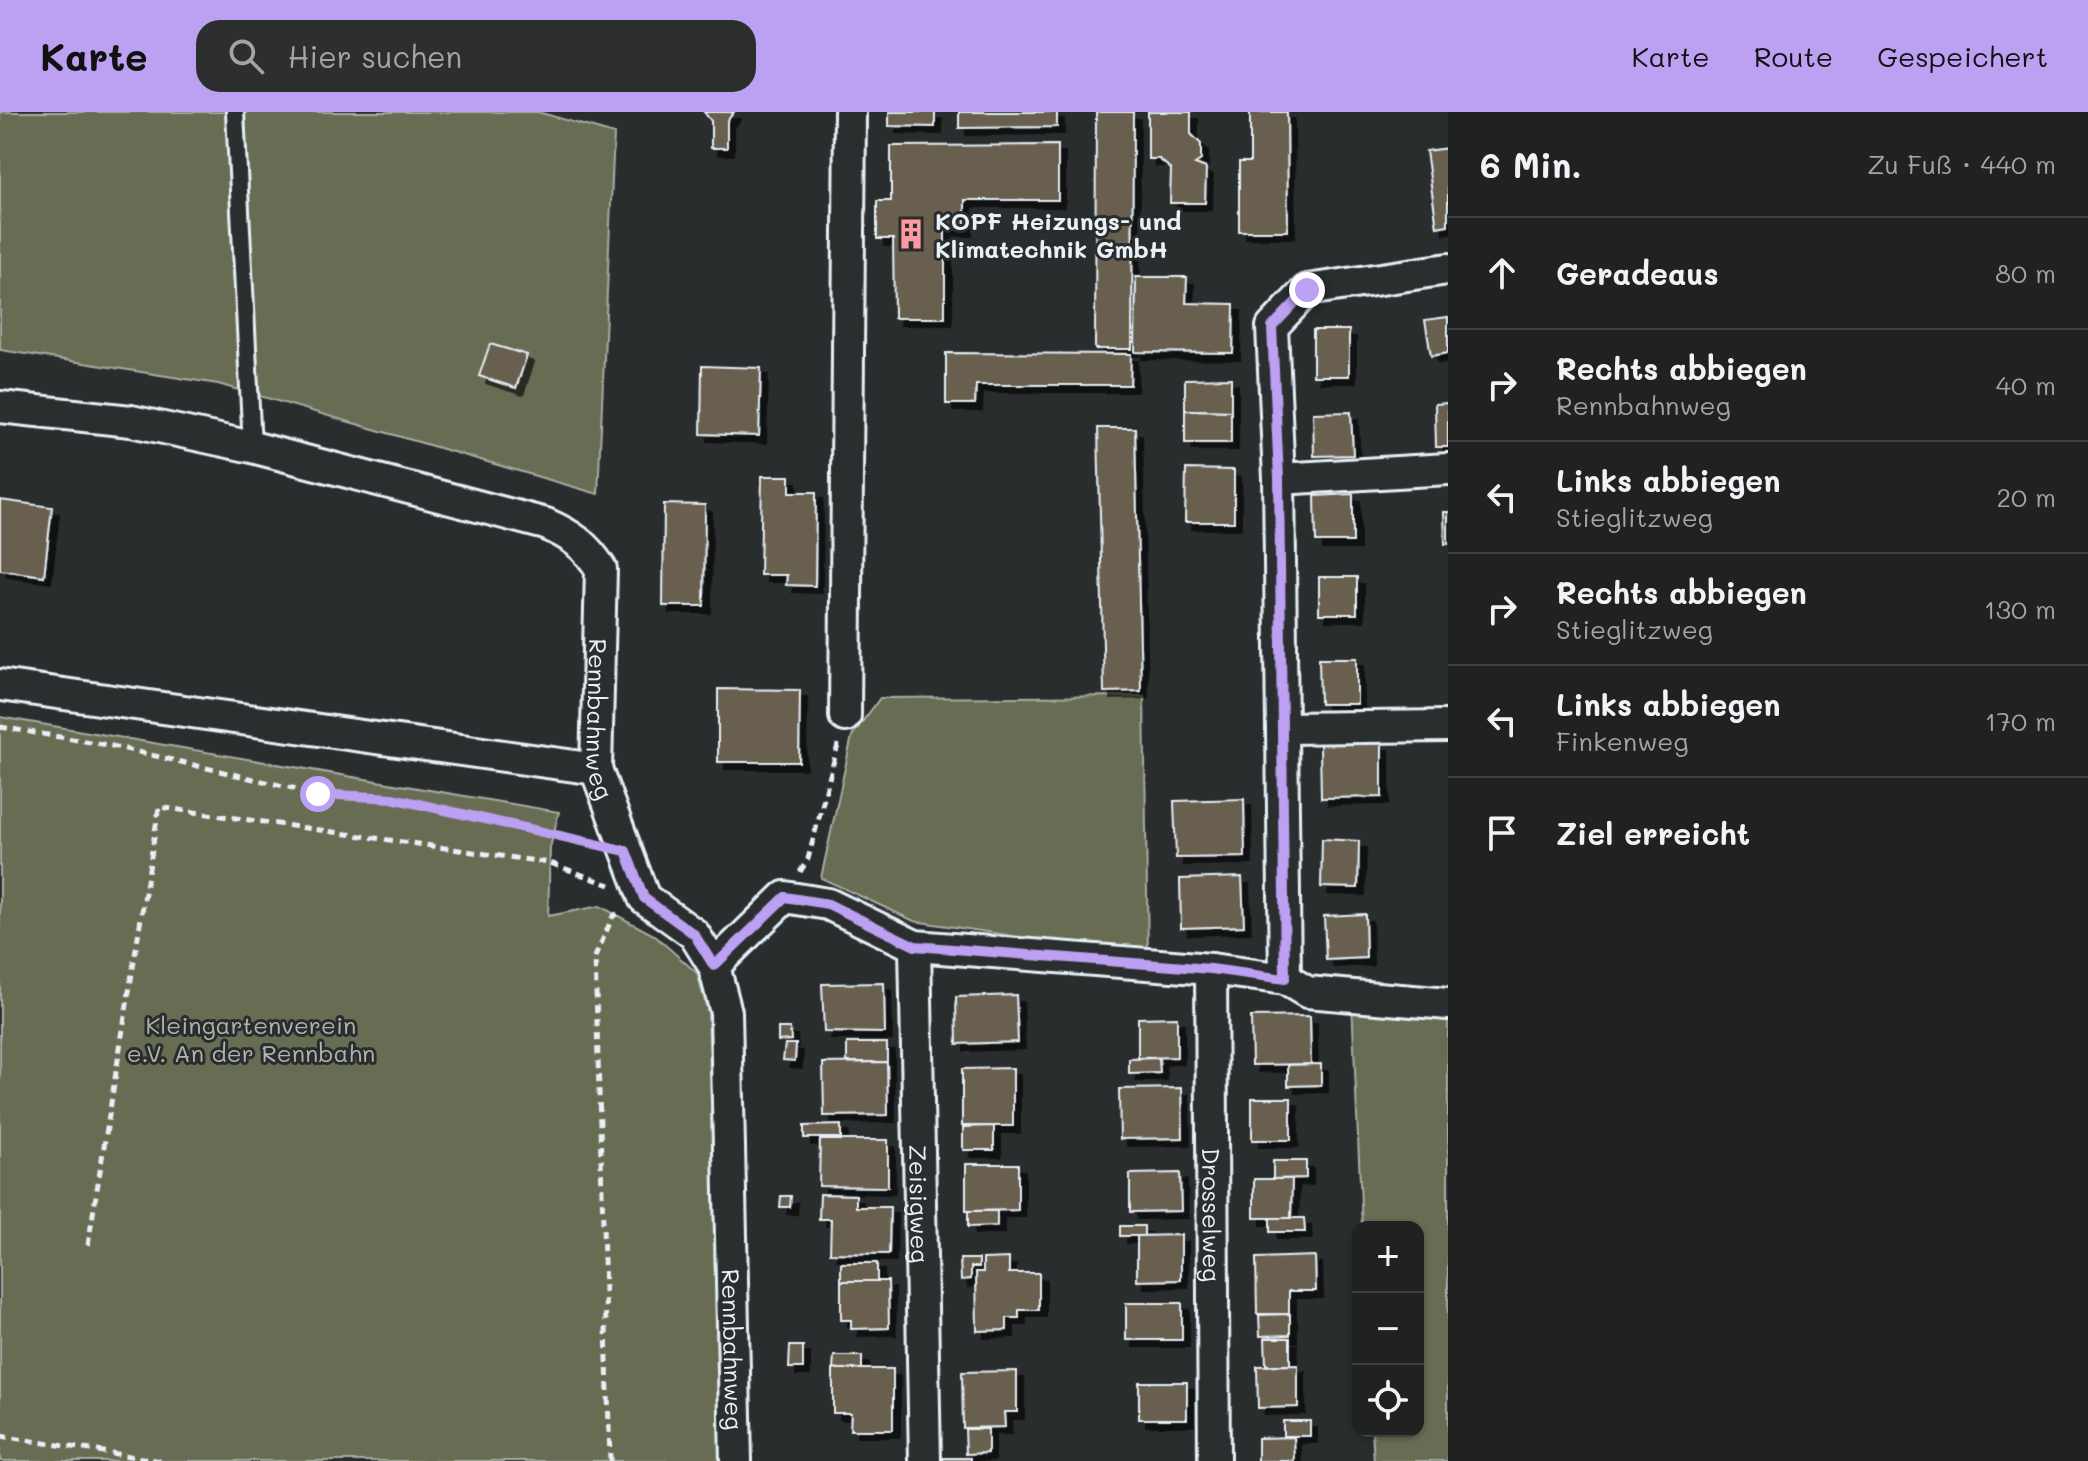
<!DOCTYPE html>
<html lang="de">
<meta charset="utf-8">
<style>
body{margin:0;font-family:Mali,sans-serif;background:#2d2f2f;color:#f1f3f6}
.controls{position:absolute;right:24px;bottom:24px;display:grid;overflow:hidden;border-radius:16px;box-shadow:0 2px 6px #0004}
.controls button{width:72px;height:72px;display:grid;place-items:center;padding:0;border:0;border-bottom:2px solid #3d3f40;background:#202222;color:#f1f3f6;font:40px sans-serif}
.stop{position:absolute;width:24px;height:24px;margin:-18px;border:6px solid #bca0f2;border-radius:50%;background:#fff}
.stop.end{background:#bca0f2;border-color:#fff;box-shadow:0 2px 8px #0008}
.list{margin:0;padding:0;list-style:none}
h2{display:flex;justify-content:space-between;align-items:center;height:104px;margin:0;padding:0 32px;font-size:34px}
h2 small{font-size:26px;font-weight:400;color:#a2a4a5}
.list li{display:grid;grid-template-columns:52px 1fr auto;gap:24px;align-items:center;box-sizing:border-box;height:112px;padding:0 32px;border-top:2px solid #3d3f40}
.list b{display:block;font-size:30px;white-space:nowrap}
.list p{margin:0;font-size:26px;white-space:nowrap;color:#a2a4a5}
.list em{font-size:26px;font-style:normal;color:#a2a4a5}
.icon{flex:none;width:44px;height:44px;fill:none;stroke:currentColor;stroke-width:2;stroke-linecap:round;stroke-linejoin:round}
.map{position:relative;flex:none;width:1448px;height:1349px;overflow:hidden}
header{display:flex;align-items:center;gap:48px;box-sizing:border-box;height:112px;padding:0 40px;background:#bca0f2;color:#111}
header strong{font-size:38px}
nav{display:flex;gap:44px;margin-inline-start:auto;font-size:28px}
.search{width:560px;height:72px;background:#2d2f2f;display:flex;align-items:center;gap:20px;box-sizing:border-box;padding:0 28px;border-radius:24px;color:#a2a4a5;font-size:30px}
main{display:flex}
aside{flex:1;background:#202222}
.map>svg:first-child{display:block}
.green{fill:#676c52;stroke:#a8aea5;stroke-width:2}
.building{fill:#695e50;stroke:#e8f1f8;stroke-width:2;filter:url(#shadow)}
.lines{fill:none;stroke-linecap:round;stroke-linejoin:round}
.lane-casing{stroke:#e8f1f8;stroke-width:22}
.street-casing{stroke:#e8f1f8;stroke-width:36}
.path{stroke:#e8f1f8;stroke-width:5;stroke-dasharray:8 6;stroke-linecap:butt}
.lane{stroke:#2a2d2e;stroke-width:16}
.street{stroke:#2a2d2e;stroke-width:30}
.route{stroke:#bca0f2;stroke-width:10}
.labels{text-anchor:middle;dominant-baseline:central;stroke-width:6;stroke-linejoin:round;paint-order:stroke}
.poi-label{font-size:24px;font-weight:bold;fill:#e8f1f8;stroke:#2a2d2e;text-anchor:start}
.street-label{font-size:24px;fill:#e8f1f8;stroke:#2a2d2e}
.park-label{font-size:24px;fill:#aeb5ad;stroke:#2a2d2e}
</style>
<header>
<strong>Karte</strong>
<div class="search"><svg class="icon" aria-label="search" viewBox="0 0 24 24"><circle cx="10" cy="10" r="6"/><path d="M15 15l6 6"/></svg>Hier suchen</div>
<nav><a>Karte</a><a>Route</a><a>Gespeichert</a></nav>
</header>
<main>
<div class="map">
<svg width="1448" height="1349" viewBox="0 0 1448 1349">
<defs>
<filter id="shadow"><feDropShadow dx="7" dy="7" stdDeviation="0" flood-color="#0009"/></filter>
</defs>
<rect width="100%" height="100%" fill="#2a2d2e"/>
<filter id="ink" filterUnits="userSpaceOnUse"><feTurbulence type="fractalNoise" baseFrequency=".0125" numOctaves="2"/><feDisplacementMap in="SourceGraphic" scale="16" xChannelSelector="R" yChannelSelector="G"/><feConvolveMatrix kernelMatrix="1 2 1 2 8 2 1 2 1" color-interpolation-filters="sRGB"/></filter>
<g filter="url(#ink)">
<g class="green">
<path d="M 0,0 L 538,0 L 614,22 L 598,382 L 218,272 L 0,238 Z"/>
<path d="M 1144,584 L 1148,844 L 914,809 L 821,766 L 852,624 L 880,586 Z"/>
<path d="M 0,605 L 559,700 L 550,736 L 548,804 L 600,794 L 654,823 L 697,861 L 708,901 L 723,1349 L 0,1349 Z"/>
<path d="M 1352,891 L 1448,900 L 1448,1349 L 1374,1349 L 1372,1319 L 1418,1319 L 1418,1115 L 1362,1115 Z"/>
</g>
<g class="building">
<path d="M 704,0 L 734,0 L 727,9 L 727,36 L 711,36 L 711,9 Z"/>
<path d="M 889,0 L 935,0 L 935,15 L 889,14 Z"/>
<path d="M 959,0 L 1057,0 L 1057,15 L 959,16 Z"/>
<path d="M 1096,0 L 1133,0 L 1132,237 L 1095,237 Z"/>
<path d="M 1148,0 L 1191,0 L 1191,22 L 1201,32 L 1201,48 L 1195,52 L 1206,56 L 1205,91 L 1170,91 L 1171,57 L 1159,47 L 1148,47 Z"/>
<path d="M 1250,0 L 1287,0 L 1288,119 L 1239,119 L 1239,50 L 1250,50 Z"/>
<path d="M 1058,33 L 1058,88 L 965,88 L 965,117 L 945,117 L 945,206 L 894,206 L 893,127 L 877,127 L 877,89 L 891,89 L 891,34 Z"/>
<path d="M 1448,36 L 1448,113 L 1437,115 L 1426,39 Z"/>
<path d="M 1136,165 L 1187,165 L 1186,191 L 1234,192 L 1233,241 L 1135,240 Z"/>
<path d="M 1448,205 L 1448,241 L 1431,244 L 1425,208 Z"/>
<rect x="1313" y="218" width="36" height="46"/>
<path d="M 490,232 L 527,243 L 516,276 L 479,264 Z"/>
<path d="M 946,241 L 1131,242 L 1130,273 L 976,273 L 975,292 L 946,292 Z"/>
<path d="M 702,254 L 761,256 L 759,324 L 701,322 Z"/>
<path d="M 1231,266 L 1231,299 L 1185,298 L 1185,267 Z"/>
<path d="M 1448,291 L 1448,335 L 1436,335 L 1435,292 Z"/>
<path d="M 1185,298 L 1231,299 L 1231,331 L 1185,331 Z"/>
<path d="M 1351,300 L 1353,343 L 1314,344 L 1313,301 Z"/>
<path d="M 1098,316 L 1135,316 L 1141,579 L 1104,580 Z"/>
<path d="M 1186,357 L 1234,358 L 1234,410 L 1185,410 Z"/>
<path d="M 762,364 L 790,364 L 790,380 L 816,380 L 815,474 L 786,473 L 787,463 L 760,463 Z"/>
<path d="M 1353,382 L 1353,430 L 1316,430 L 1315,384 Z"/>
<path d="M 0,388 L 52,395 L 44,464 L 0,458 Z"/>
<path d="M 664,392 L 705,393 L 704,494 L 663,494 Z"/>
<path d="M 1444,400 L 1448,400 L 1448,432 L 1445,432 Z"/>
<rect x="1319" y="465" width="38" height="37"/>
<path d="M 1319,546 L 1357,546 L 1357,592 L 1320,592 Z"/>
<path d="M 718,577 L 800,578 L 799,650 L 718,650 Z"/>
<path d="M 1382,631 L 1382,685 L 1321,686 L 1320,632 Z"/>
<path d="M 1244,687 L 1245,745 L 1176,746 L 1174,689 Z"/>
<path d="M 1322,727 L 1359,729 L 1358,776 L 1321,775 Z"/>
<path d="M 1242,765 L 1244,814 L 1181,816 L 1180,767 Z"/>
<path d="M 1365,802 L 1366,846 L 1326,848 L 1324,804 Z"/>
<path d="M 884,871 L 885,921 L 824,920 L 822,872 Z"/>
<path d="M 1016,883 L 1018,930 L 957,932 L 956,885 Z"/>
<path d="M 1310,904 L 1311,952 L 1252,953 L 1251,905 Z"/>
<path d="M 1177,905 L 1177,945 L 1138,946 L 1138,906 Z"/>
<path d="M 778,916 L 790,916 L 791,928 L 778,929 Z"/>
<rect x="847" y="931" width="40" height="19"/>
<path d="M 785,932 L 796,932 L 795,949 L 783,948 Z"/>
<path d="M 1159,946 L 1160,961 L 1129,962 L 1129,947 Z"/>
<path d="M 887,950 L 888,1003 L 824,1004 L 823,951 Z"/>
<path d="M 1321,952 L 1321,973 L 1288,974 L 1288,953 Z"/>
<path d="M 1013,956 L 1013,1014 L 962,1014 L 962,957 Z"/>
<path d="M 1182,976 L 1183,1026 L 1120,1027 L 1119,977 Z"/>
<rect x="1252" y="986" width="39" height="42"/>
<path d="M 841,1013 L 841,1026 L 804,1026 L 804,1014 Z"/>
<path d="M 994,1014 L 994,1038 L 963,1038 L 963,1015 Z"/>
<path d="M 820,1028 L 888,1028 L 888,1075 L 819,1074 Z"/>
<path d="M 1273,1049 L 1306,1049 L 1306,1066 L 1273,1067 Z"/>
<path d="M 966,1052 L 1018,1052 L 1018,1098 L 966,1099 Z"/>
<path d="M 1180,1061 L 1181,1099 L 1130,1100 L 1130,1062 Z"/>
<path d="M 1254,1067 L 1292,1067 L 1291,1106 L 1254,1106 Z"/>
<path d="M 820,1082 L 856,1083 L 856,1095 L 890,1095 L 889,1142 L 830,1141 L 831,1107 L 819,1107 Z"/>
<path d="M 781,1084 L 791,1084 L 790,1095 L 780,1095 Z"/>
<path d="M 968,1099 L 997,1099 L 997,1114 L 968,1115 Z"/>
<path d="M 1270,1106 L 1304,1106 L 1305,1120 L 1270,1120 Z"/>
<rect x="1120" y="1114" width="24" height="10"/>
<path d="M 1181,1123 L 1181,1168 L 1137,1169 L 1137,1124 Z"/>
<path d="M 1315,1144 L 1316,1179 L 1289,1179 L 1289,1202 L 1257,1202 L 1256,1146 Z"/>
<path d="M 1009,1146 L 1009,1161 L 1039,1161 L 1039,1198 L 1019,1198 L 1019,1206 L 1007,1206 L 1007,1218 L 977,1219 L 976,1160 L 983,1160 L 983,1147 Z"/>
<path d="M 960,1147 L 979,1147 L 979,1155 L 971,1155 L 971,1167 L 961,1168 Z"/>
<rect x="841" y="1151" width="36" height="18"/>
<path d="M 841,1169 L 888,1169 L 889,1216 L 851,1217 L 851,1208 L 841,1208 Z"/>
<rect x="1126" y="1191" width="56" height="37"/>
<path d="M 1290,1202 L 1290,1223 L 1260,1224 L 1259,1203 Z"/>
<path d="M 1265,1226 L 1290,1226 L 1290,1253 L 1266,1253 Z"/>
<path d="M 790,1234 L 803,1234 L 803,1256 L 789,1256 Z"/>
<path d="M 834,1244 L 862,1244 L 862,1257 L 833,1257 Z"/>
<path d="M 1298,1253 L 1298,1295 L 1258,1296 L 1257,1254 Z"/>
<path d="M 833,1257 L 893,1257 L 893,1318 L 850,1318 L 851,1301 L 833,1301 Z"/>
<path d="M 1017,1259 L 1017,1300 L 1004,1300 L 1005,1315 L 963,1316 L 962,1260 Z"/>
<rect x="1139" y="1270" width="48" height="37"/>
<rect x="1283" y="1309" width="27" height="15"/>
<path d="M 965,1317 L 988,1317 L 988,1341 L 966,1342 Z"/>
<path d="M 1294,1325 L 1295,1349 L 1258,1349 L 1258,1326 Z"/>
<rect x="943" y="1346" width="28" height="3"/>
</g>
<g class="lines">
<g class="lane-casing">
<path id="lane" d="M 235,0 L 252,335"/>
</g>
<g class="street-casing">
<g id="street">
<path id="s1" d="M 0,295 L 131,309 L 252,335 L 546,412 C 571,423 586,433 601,457 L 596,657 L 644,786 L 694,822 L 714,854 L 726,900 L 736,1349"/>
<path d="M 1279,367 L 1448,357"/>
<path d="M 0,573 L 596,657"/>
<path d="M 845,604 L 850,0"/>
<path d="M 1283,616 L 1448,614"/>
<path id="s2" d="M 915,834 L 925,1349"/>
<path d="M 714,854 L 785,785 L 828,792 L 915,834 L 1211,857 L 1285,867 L 1307,880 L 1448,892"/>
<path id="s3" d="M 1211,857 L 1214,1349"/>
<path d="M 1285,867 L 1279,367 L 1272,215 L 1307,178 L 1448,157"/>
</g>
</g>
<g class="path">
<path d="M 0,615 L 108,633 L 318,682 L 392,686 L 594,732"/>
<path d="M 800,760 L 808,747 L 839,629"/>
<path d="M 88,1133 L 159,695 L 550,751 L 610,773"/>
<path d="M 0,1324 L 162,1349"/>
<path d="M 610,1349 L 595,845 L 613,804 L 622,799"/>
</g>
<use href="#lane" class="lane"/>
<use href="#street" class="street"/>
</g>
</g>
<g class="lines" filter="url(#ink)">
<path class="route" d="M 318,682 L 392,686 L 626,739 L 644,786 L 694,822 L 714,854 L 785,785 L 828,792 L 915,834 L 1211,857 L 1285,867 L 1279,367 L 1272,215 L 1307,178"/>
</g>
<defs>
<g id="building-bare" transform="scale(2.4)"><path d="M-4-6H4V6H1V3H-1V6H-4ZM-2.5-4.3h1.7v1.8h-1.7ZM.8-4.3h1.7v1.8H.8ZM-2.5-1h1.7V.8h-1.7ZM.8-1h1.7V.8H.8Z" fill="#ff9aa2" stroke="#2a2d2e" stroke-width="2.5" paint-order="stroke"/></g>
</defs>
<g fill-rule="evenodd">
<use href="#building-bare" x="911" y="122"/>
</g>
<g class="labels">
<g class="poi-label">
<text x="935" y="108">KOPF Heizungs- und<tspan x="935" dy="28">Klimatechnik GmbH</tspan></text>
</g>
<g class="street-label">
<text stroke="none"><textPath href="#s1" startOffset="782">Rennbahnweg</textPath></text>
<text stroke="none"><textPath href="#s2" startOffset="258">Zeisigweg</textPath></text>
<text stroke="none"><textPath href="#s3" startOffset="246">Drosselweg</textPath></text>
<text stroke="none"><textPath href="#s1" startOffset="1454">Rennbahnweg</textPath></text>
</g>
<g class="park-label">
<text x="251" y="912">Kleingartenverein<tspan x="251" dy="28">e.V. An der Rennbahn</tspan></text>
</g>
</g>
</svg>
<div class="controls">
<button>+</button>
<button>−</button>
<button><svg class="icon" aria-label="locate" viewBox="0 0 24 24"><circle cx="12" cy="12" r="6"/><path d="M12 2v4M12 18v4M2 12h4M18 12h4"/></svg></button>
</div>
<div class="stop" style="left:318px;top:682px"></div>
<div class="stop end" style="left:1307px;top:178px"></div>
</div>
<aside>
<h2>6 Min.<small>Zu Fuß · 440 m</small></h2>
<ul class="list">
<li><svg class="icon" aria-label="ahead" viewBox="0 0 24 24"><path d="M12 20V5M6 11l6-6 6 6"/></svg><div><b>Geradeaus</b></div><em>80 m</em></li>
<li><svg class="icon" aria-label="right" viewBox="0 0 24 24"><path d="M7 20v-9h11M14 6l5 5-5 5"/></svg><div><b>Rechts abbiegen</b><p>Rennbahnweg</p></div><em>40 m</em></li>
<li><svg class="icon" aria-label="left" viewBox="0 0 24 24"><path d="M17 20v-9H6M10 6l-5 5 5 5"/></svg><div><b>Links abbiegen</b><p>Stieglitzweg</p></div><em>20 m</em></li>
<li><svg class="icon" aria-label="right" viewBox="0 0 24 24"><path d="M7 20v-9h11M14 6l5 5-5 5"/></svg><div><b>Rechts abbiegen</b><p>Stieglitzweg</p></div><em>130 m</em></li>
<li><svg class="icon" aria-label="left" viewBox="0 0 24 24"><path d="M17 20v-9H6M10 6l-5 5 5 5"/></svg><div><b>Links abbiegen</b><p>Finkenweg</p></div><em>170 m</em></li>
<li><svg class="icon" aria-label="arrive" viewBox="0 0 24 24"><path d="M6 21V4h12l-3 4 3 4H6"/></svg><div><b>Ziel erreicht</b></div></li>
</ul>
</aside>
</main>
